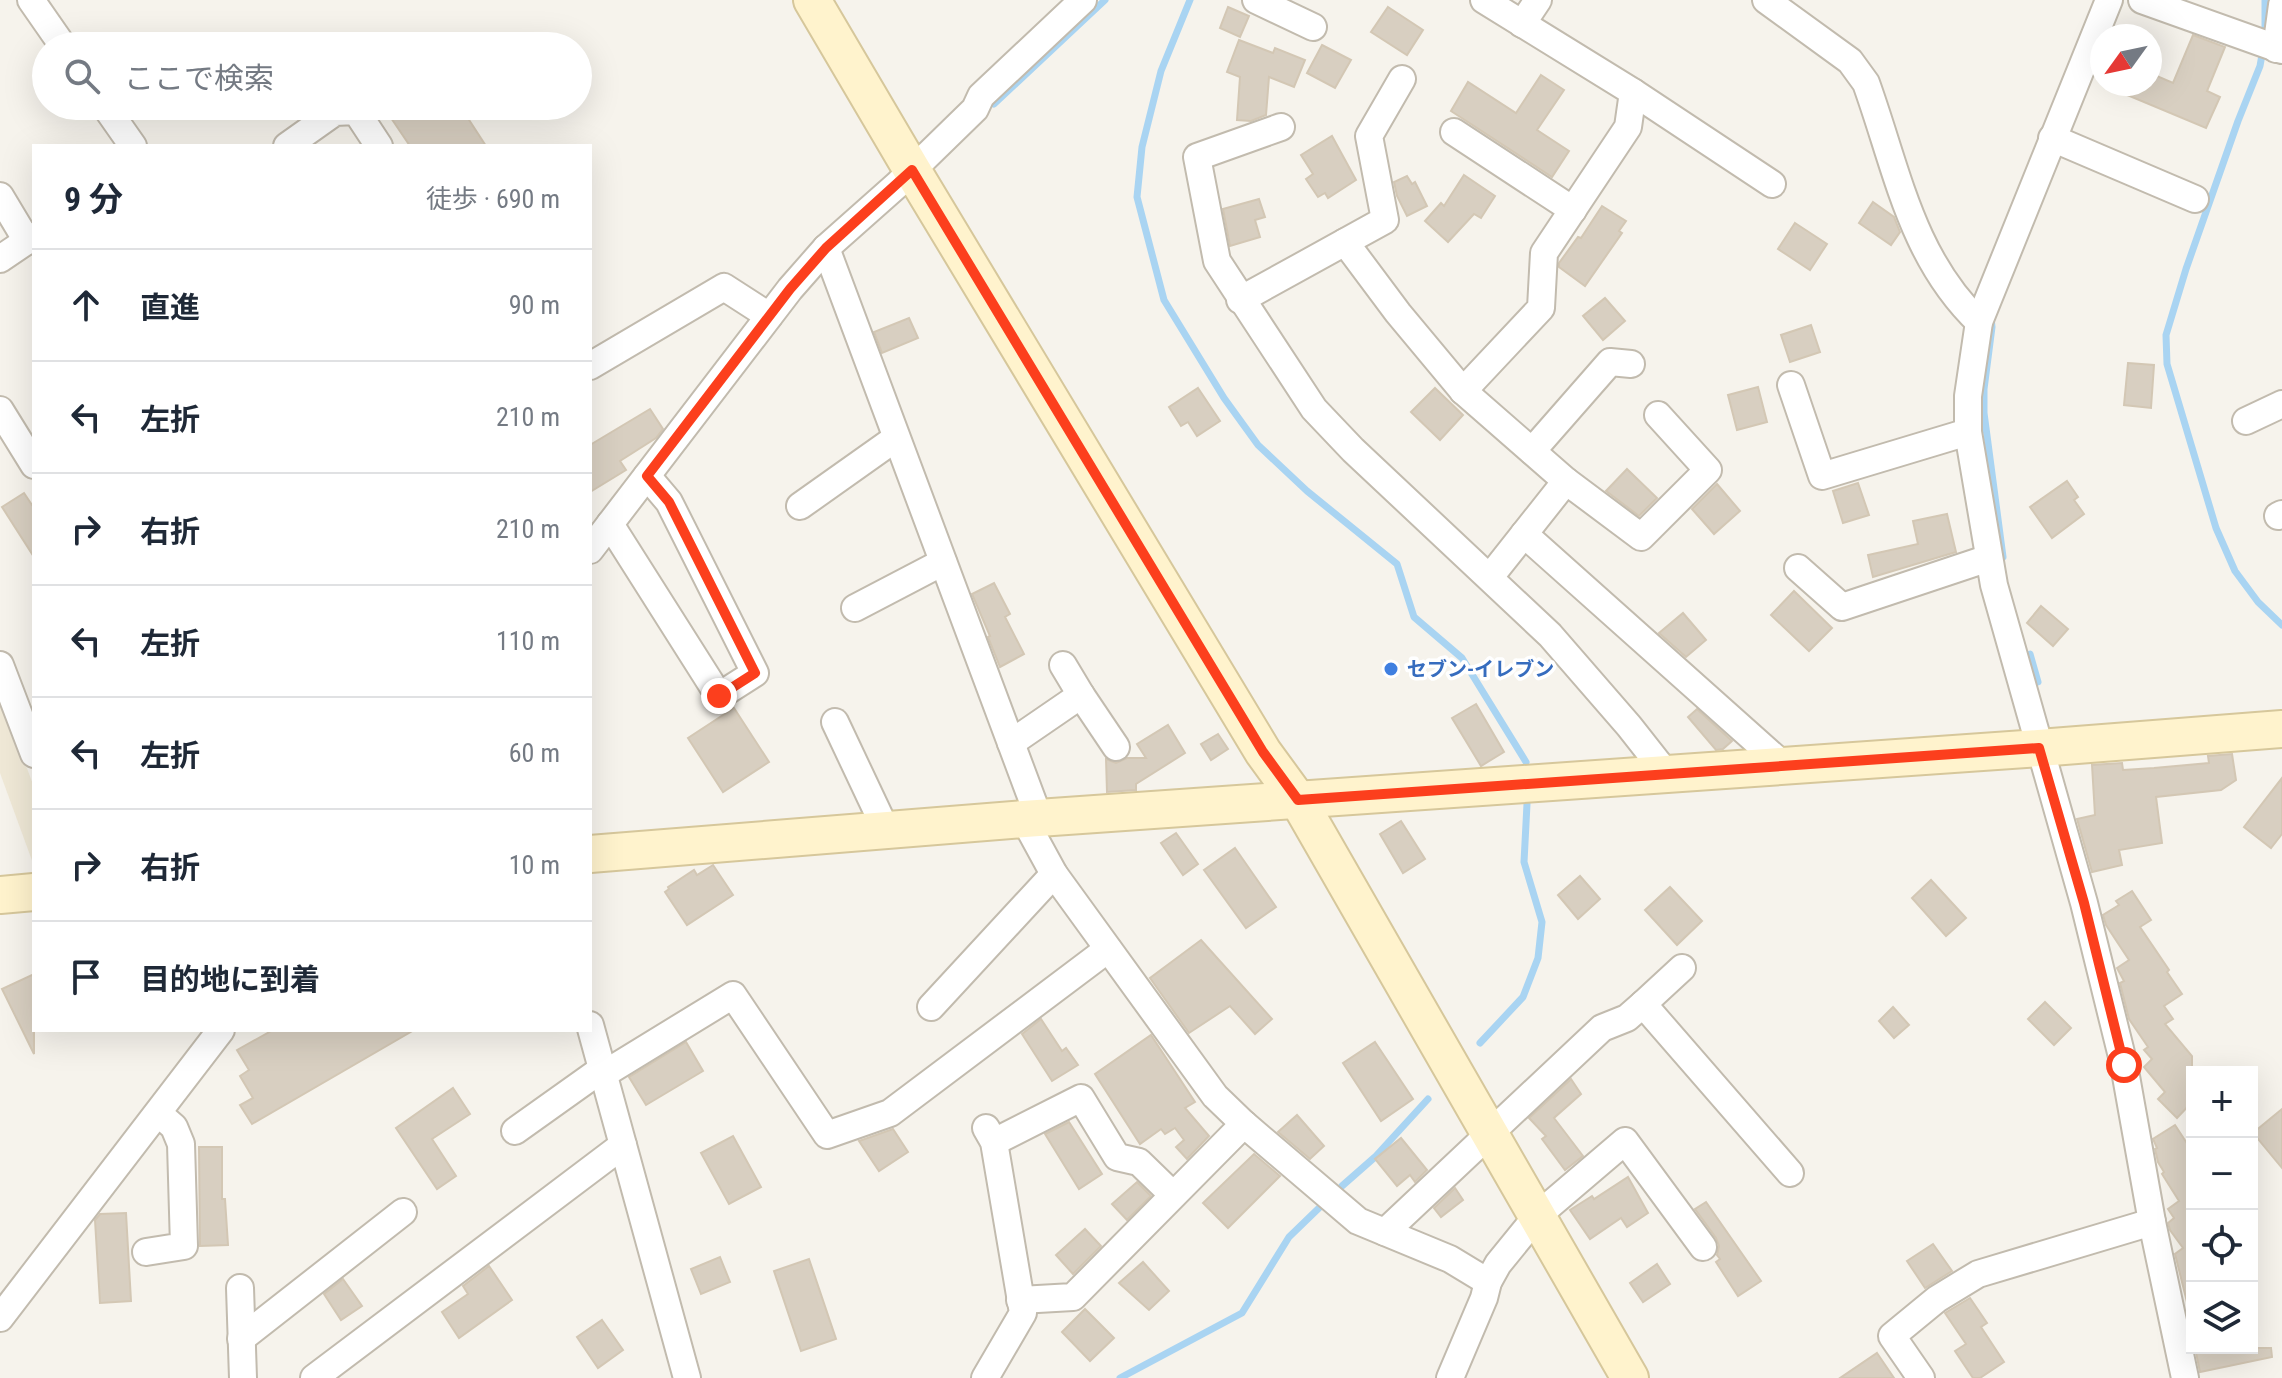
<!DOCTYPE html>
<html lang="ja">
<meta charset="utf-8">
<style>
body{margin:0;font-family:"Roboto Condensed","Noto Sans JP",sans-serif;background:#f6f6f7;color:#1f2937}
.controls{position:absolute;right:24px;bottom:24px;display:grid;overflow:hidden;border-radius:0px;box-shadow:0 8px 32px #0002}
.controls button{width:72px;height:72px;display:grid;place-items:center;padding:0;border:0;border-bottom:2px solid #e0e1e3;background:#fff;color:#1f2937;font:40px sans-serif}
.compass{position:absolute;left:2090px;top:24px;width:72px;height:72px;border-radius:50%;background:#fff;box-shadow:0 8px 32px #0002;rotate:237deg}
.stop{position:absolute;width:24px;height:24px;margin:-18px;border:6px solid #fc3f1d;border-radius:50%;background:#fff}
.stop.end{background:#fc3f1d;border-color:#fff;box-shadow:0 2px 8px #0008}
.list{margin:0;padding:0;list-style:none}
h2{display:flex;justify-content:space-between;align-items:center;height:104px;margin:0;padding:0 32px;font-size:34px}
h2 small{font-size:26px;font-weight:400;color:#747a83}
.list li{display:grid;grid-template-columns:52px 1fr auto;gap:24px;align-items:center;box-sizing:border-box;height:112px;padding:0 32px;border-top:2px solid #e0e1e3}
.list b{display:block;font-size:30px;white-space:nowrap}
.list em{font-size:26px;font-style:normal;color:#747a83}
.icon{flex:none;width:44px;height:44px;fill:none;stroke:currentColor;stroke-width:2;stroke-linecap:round;stroke-linejoin:round}
.map{position:relative;flex:none;width:2282px;height:1378px;overflow:hidden}
.search{position:absolute;background:#fff;box-shadow:0 8px 32px #0002;left:32px;top:32px;width:560px;height:88px;display:flex;align-items:center;gap:20px;box-sizing:border-box;padding:0 28px;border-radius:44px;color:#747a83;font-size:30px}
.panel{position:absolute;background:#fff;box-shadow:0 8px 32px #0002;left:32px;top:144px;width:560px;height:888px;border-radius:0px}
.map>svg:first-child{display:block}
.education{fill:#efe8d6}
.lines{fill:none;stroke-linecap:round;stroke-linejoin:round}
.stream{stroke:#a9d4f2;stroke-width:7}
.building{fill:#d8cfc1;stroke:#d3c7b4;stroke-width:2}
.street-casing{stroke:#c2bbae;stroke-width:30}
.secondary-casing{stroke:#d6c79b;stroke-width:40}
.street{stroke:#fff;stroke-width:26}
.secondary{stroke:#fff3cd;stroke-width:36}
.route{stroke:#fc3f1d;stroke-width:10}
.shop-dot{fill:#3f7fe0;stroke:#fff;stroke-width:3}
.labels{text-anchor:middle;dominant-baseline:central;stroke-width:7;stroke-linejoin:round;paint-order:stroke}
.shop-label{font-size:20px;font-weight:bold;fill:#366cbe;stroke:#fff;text-anchor:start}
</style>
<div class="map">
<svg width="2282" height="1378" viewBox="0 0 2282 1378">
<rect width="100%" height="100%" fill="#f6f3ec"/>
<path class="education" d="M 0,696 L 34,787 L 34,866 L 0,773 Z"/>
<g class="lines">
<g class="stream">
<path d="M 1190,0 L 1161,71 L 1142,147 L 1137,197 L 1164,300 L 1224,398 L 1258,445 L 1307,491 L 1397,564 L 1414,617 L 1462,658 L 1526,762"/>
<path d="M 2265,37 L 2265,0"/>
<path d="M 2263,49 L 2260,66 L 2238,121 L 2186,269 L 2166,335 L 2167,364 L 2216,528 L 2235,571 L 2258,602 L 2282,625"/>
<path d="M 994,104 L 1105,0"/>
<path d="M 1991,317 L 1992,327 L 1984,389 L 1984,413 L 2003,557"/>
<path d="M 2030,654 L 2038,682"/>
<path d="M 1480,1043 L 1523,997 L 1538,958 L 1542,922 L 1524,862 L 1527,804"/>
<path d="M 1342,1186 L 1375,1157 L 1428,1099"/>
<path d="M 1120,1378 L 1242,1313 L 1289,1237 L 1319,1208"/>
</g>
</g>
<g class="building">
<path d="M 1228,7 L 1249,16 L 1240,37 L 1220,28 Z"/>
<path d="M 1388,7 L 1423,30 L 1407,55 L 1371,32 Z"/>
<path d="M 2193,35 L 2225,47 L 2207,91 L 2220,97 L 2206,128 L 2101,84 L 2150,84 L 2150,73 L 2173,83 Z"/>
<path d="M 1239,40 L 1273,53 L 1275,48 L 1305,60 L 1294,87 L 1269,77 L 1266,115 L 1251,121 L 1237,120 L 1240,77 L 1227,72 Z"/>
<path d="M 1322,45 L 1351,60 L 1335,88 L 1307,73 Z"/>
<path d="M 1541,75 L 1564,90 L 1537,130 L 1569,151 L 1552,177 L 1451,111 L 1468,82 L 1516,113 Z"/>
<path d="M 383,106 L 460,106 L 486,146 L 410,146 Z"/>
<path d="M 1332,136 L 1356,180 L 1328,198 L 1325,193 L 1318,197 L 1306,179 L 1313,174 L 1301,155 Z"/>
<path d="M 1464,175 L 1495,196 L 1481,218 L 1474,214 L 1448,242 L 1425,221 L 1441,203 L 1444,206 Z"/>
<path d="M 1407,176 L 1412,184 L 1415,182 L 1427,206 L 1407,216 L 1397,196 L 1394,182 Z"/>
<path d="M 1259,199 L 1265,217 L 1255,220 L 1260,237 L 1230,246 L 1223,209 Z"/>
<path d="M 1873,202 L 1894,217 L 1900,232 L 1891,245 L 1859,223 Z"/>
<path d="M 1602,206 L 1626,221 L 1619,231 L 1622,233 L 1585,286 L 1559,267 L 1559,263 L 1578,237 L 1581,238 Z"/>
<path d="M 1795,223 L 1827,244 L 1810,270 L 1778,249 Z"/>
<path d="M 1605,298 L 1625,321 L 1603,340 L 1583,316 Z"/>
<path d="M 909,318 L 918,338 L 882,353 L 874,332 Z"/>
<path d="M 1811,325 L 1820,352 L 1790,362 L 1781,335 Z"/>
<path d="M 2128,363 L 2154,365 L 2151,408 L 2124,405 Z"/>
<path d="M 1758,387 L 1767,422 L 1737,430 L 1728,395 Z"/>
<path d="M 1198,388 L 1220,421 L 1197,436 L 1188,422 L 1181,426 L 1169,407 Z"/>
<path d="M 1435,388 L 1463,415 L 1440,440 L 1411,412 Z"/>
<path d="M 650,409 L 663,429 L 656,438 L 620,461 L 626,470 L 590,492 L 590,445 Z"/>
<path d="M 1627,469 L 1657,498 L 1639,516 L 1606,491 Z"/>
<path d="M 2067,481 L 2078,497 L 2074,500 L 2084,514 L 2052,538 L 2030,507 Z"/>
<path d="M 1858,483 L 1869,515 L 1843,523 L 1833,491 Z"/>
<path d="M 1717,484 L 1740,511 L 1714,534 L 1692,509 Z"/>
<path d="M 24,493 L 34,508 L 34,557 L 2,507 Z"/>
<path d="M 1947,514 L 1956,552 L 1873,577 L 1868,555 L 1918,544 L 1913,521 Z"/>
<path d="M 994,583 L 1010,614 L 1005,617 L 1024,654 L 1000,667 L 988,637 L 990,636 L 972,594 Z"/>
<path d="M 1794,591 L 1832,628 L 1809,651 L 1771,615 Z"/>
<path d="M 2041,606 L 2068,629 L 2053,646 L 2027,623 Z"/>
<path d="M 1683,613 L 1706,640 L 1686,657 L 1659,633 Z"/>
<path d="M 1476,704 L 1504,752 L 1481,766 L 1452,718 Z"/>
<path d="M 734,708 L 769,762 L 723,792 L 688,738 Z"/>
<path d="M 1697,709 L 1732,741 L 1723,749 L 1716,750 L 1688,717 Z"/>
<path d="M 1168,725 L 1185,753 L 1136,784 L 1136,790 L 1107,792 L 1106,759 L 1116,763 L 1127,758 L 1146,758 L 1137,744 Z"/>
<path d="M 1218,734 L 1228,749 L 1211,760 L 1201,744 Z"/>
<path d="M 2232,754 L 2236,780 L 2221,790 L 2156,797 L 2162,843 L 2119,850 L 2122,865 L 2092,872 L 2077,819 L 2095,815 L 2092,765 L 2122,763 L 2123,770 L 2154,768 L 2209,763 L 2208,756 Z"/>
<path d="M 2282,778 L 2282,834 L 2271,848 L 2244,827 Z"/>
<path d="M 1401,821 L 1425,859 L 1403,873 L 1380,834 Z"/>
<path d="M 1176,833 L 1198,864 L 1183,875 L 1161,843 Z"/>
<path d="M 1235,848 L 1276,907 L 1246,928 L 1204,870 Z"/>
<path d="M 713,865 L 733,895 L 687,925 L 665,892 L 669,889 L 668,887 L 694,870 L 697,875 Z"/>
<path d="M 1580,876 L 1600,899 L 1578,919 L 1558,895 Z"/>
<path d="M 1931,880 L 1966,918 L 1946,936 L 1912,898 Z"/>
<path d="M 1670,887 L 1702,921 L 1677,945 L 1645,910 Z"/>
<path d="M 2132,891 L 2151,920 L 2140,927 L 2169,970 L 2167,972 L 2182,994 L 2164,1006 L 2173,1019 L 2165,1024 L 2192,1056 L 2192,1102 L 2177,1118 L 2158,1099 L 2165,1092 L 2144,1067 L 2152,1059 L 2144,1050 L 2148,1047 L 2129,1019 L 2120,983 L 2124,981 L 2117,968 L 2129,960 L 2106,925 L 2103,915 L 2119,905 L 2116,901 Z"/>
<path d="M 1201,940 L 1272,1019 L 1255,1034 L 1230,1006 L 1189,1033 L 1150,978 Z"/>
<path d="M 34,974 L 34,1054 L 2,989 Z"/>
<path d="M 2045,1002 L 2071,1028 L 2054,1045 L 2028,1019 Z"/>
<path d="M 1893,1007 L 1909,1025 L 1894,1038 L 1879,1021 Z"/>
<path d="M 1041,1019 L 1062,1051 L 1066,1048 L 1078,1065 L 1052,1081 L 1022,1034 Z"/>
<path d="M 273,1030 L 414,1030 L 252,1124 L 240,1105 L 253,1098 L 240,1076 L 249,1070 L 237,1050 Z"/>
<path d="M 1151,1035 L 1195,1102 L 1185,1108 L 1209,1136 L 1187,1159 L 1176,1147 L 1184,1140 L 1175,1128 L 1165,1134 L 1161,1129 L 1140,1144 L 1095,1074 Z"/>
<path d="M 686,1042 L 703,1071 L 646,1105 L 629,1077 Z"/>
<path d="M 1375,1042 L 1413,1099 L 1381,1121 L 1343,1063 Z"/>
<path d="M 1571,1079 L 1581,1094 L 1554,1118 L 1583,1156 L 1565,1170 L 1542,1139 L 1546,1136 L 1529,1118 Z"/>
<path d="M 453,1088 L 470,1114 L 432,1139 L 456,1176 L 437,1189 L 396,1128 Z"/>
<path d="M 2282,1109 L 2282,1168 L 2253,1133 Z"/>
<path d="M 1297,1115 L 1324,1146 L 1310,1159 L 1278,1132 Z"/>
<path d="M 1069,1122 L 1102,1174 L 1079,1189 L 1045,1134 Z"/>
<path d="M 2175,1125 L 2192,1151 L 2192,1305 L 2188,1306 L 2175,1254 L 2183,1248 L 2170,1230 L 2168,1223 L 2174,1218 L 2168,1209 L 2179,1201 L 2162,1174 L 2164,1172 L 2158,1162 L 2155,1149 L 2157,1148 L 2153,1139 Z"/>
<path d="M 893,1129 L 908,1152 L 879,1171 L 859,1141 Z"/>
<path d="M 733,1136 L 761,1187 L 729,1204 L 701,1153 Z"/>
<path d="M 1401,1138 L 1427,1170 L 1415,1182 L 1410,1175 L 1397,1186 L 1375,1159 Z"/>
<path d="M 199,1147 L 222,1147 L 222,1199 L 225,1199 L 228,1245 L 200,1246 Z"/>
<path d="M 1254,1154 L 1280,1176 L 1228,1228 L 1203,1203 Z"/>
<path d="M 1628,1177 L 1648,1213 L 1627,1227 L 1621,1218 L 1590,1239 L 1570,1210 L 1592,1196 L 1594,1199 Z"/>
<path d="M 1137,1182 L 1151,1196 L 1127,1220 L 1112,1204 Z"/>
<path d="M 1455,1188 L 1463,1200 L 1441,1217 L 1434,1208 Z"/>
<path d="M 1706,1202 L 1761,1281 L 1738,1296 L 1716,1262 L 1720,1259 L 1717,1255 L 1719,1246 L 1716,1238 L 1695,1209 Z"/>
<path d="M 126,1213 L 131,1301 L 100,1303 L 95,1220 L 100,1214 Z"/>
<path d="M 1085,1229 L 1101,1246 L 1073,1274 L 1056,1255 Z"/>
<path d="M 1933,1244 L 1952,1271 L 1925,1288 L 1907,1261 Z"/>
<path d="M 720,1257 L 730,1282 L 701,1294 L 691,1269 Z"/>
<path d="M 809,1259 L 836,1339 L 801,1351 L 774,1271 Z"/>
<path d="M 1143,1262 L 1169,1291 L 1149,1310 L 1119,1283 Z"/>
<path d="M 1657,1264 L 1670,1284 L 1643,1302 L 1630,1283 Z"/>
<path d="M 489,1266 L 512,1300 L 459,1338 L 442,1312 L 468,1294 L 463,1286 Z"/>
<path d="M 343,1279 L 362,1306 L 341,1320 L 324,1294 Z"/>
<path d="M 1970,1298 L 1987,1323 L 1981,1327 L 2004,1362 L 1980,1378 L 1973,1378 L 1955,1351 L 1966,1344 L 1945,1313 Z"/>
<path d="M 1085,1309 L 1114,1338 L 1090,1361 L 1062,1332 Z"/>
<path d="M 602,1320 L 623,1350 L 598,1368 L 577,1337 Z"/>
<path d="M 2195,1348 L 2271,1348 L 2272,1357 L 2200,1372 Z"/>
<path d="M 1877,1353 L 1894,1378 L 1840,1378 Z"/>
</g>
<g class="lines">
<g class="street-casing">
<g id="street">
<path d="M 31,0 L 63,46"/>
<path d="M 1256,0 L 1313,27"/>
<path d="M 1766,0 L 1850,61 L 1866,83 C 1897,169 1911,257 1979,322"/>
<path d="M 2109,0 L 1979,322 L 1968,396 L 1968,432 L 1994,585 L 2084,903 L 2124,1065 L 2152,1222 L 2185,1378"/>
<path d="M 2142,0 L 2282,50"/>
<path d="M 1522,24 L 1538,0"/>
<path d="M 2276,49 L 2282,5"/>
<path d="M 1633,92 L 1772,184"/>
<path d="M 105,106 L 133,146"/>
<path d="M 1281,127 L 1197,157 L 1217,261 L 1314,409 L 1353,450 L 1550,635 L 1629,726 L 1666,773"/>
<path d="M 1454,132 L 1573,210"/>
<path d="M 2052,138 L 2195,199"/>
<path d="M 287,146 L 335,112 L 356,111 L 379,146"/>
<path d="M 0,196 L 27,241"/>
<path d="M 1345,242 L 1398,313 L 1463,391 L 1566,481 L 1490,577"/>
<path d="M 826,248 L 1039,818"/>
<path d="M 0,259 L 34,236"/>
<path d="M 1240,300 L 1385,220 L 1369,136 L 1402,79"/>
<path d="M 590,366 L 724,287 L 769,316"/>
<path d="M 1791,385 L 1822,476 L 1968,432"/>
<path d="M 1463,391 L 1541,308 L 1544,253 L 1628,127 L 1633,92 L 1484,0"/>
<path d="M 0,410 L 34,465"/>
<path d="M 2246,421 L 2282,404"/>
<path d="M 1532,451 L 1610,362 L 1631,364"/>
<path d="M 1566,481 L 1641,537 L 1708,470 L 1658,415"/>
<path d="M 800,506 L 896,438"/>
<path d="M 2278,516 L 2282,514"/>
<path d="M 610,524 L 719,696 L 755,673 L 669,502 L 647,476"/>
<path d="M 1524,534 L 1783,765"/>
<path d="M 590,550 L 790,289 L 826,248 L 897,185 L 975,109 L 981,96 L 1083,0"/>
<path d="M 1798,568 L 1842,607 L 1989,558"/>
<path d="M 855,608 L 943,562"/>
<path d="M 0,665 L 34,754"/>
<path d="M 1081,695 L 1116,747"/>
<path d="M 835,722 L 886,830"/>
<path d="M 1011,743 L 1081,695 L 1063,665"/>
<path d="M 1024,819 L 1054,874 L 1215,1096 L 1244,1124 L 1358,1221 L 1450,1259 L 1488,1282"/>
<path d="M 1643,1004 L 1682,968"/>
<path d="M 931,1007 L 1054,874"/>
<path d="M 590,1025 L 687,1378"/>
<path d="M 604,1074 L 733,995 L 827,1135 L 890,1113 L 1108,949"/>
<path d="M 515,1131 L 602,1069"/>
<path d="M 994,1142 L 1081,1098 L 1117,1157 L 1139,1162 L 1173,1195"/>
<path d="M 1385,1232 L 1602,1028 L 1627,1018 L 1643,1004 L 1790,1173"/>
<path d="M 146,1252 L 184,1246 L 181,1144 L 174,1127 L 158,1113"/>
<path d="M 240,1288 L 243,1378"/>
<path d="M 1020,1300 L 1073,1297 L 1244,1124"/>
<path d="M 0,1318 L 221,1030"/>
<path d="M 241,1339 L 403,1212"/>
<path d="M 314,1378 L 623,1145"/>
<path d="M 985,1378 L 1023,1313 L 994,1142 L 986,1128"/>
<path d="M 1450,1378 L 1484,1298 L 1488,1282 L 1498,1264 L 1537,1216 L 1625,1141 L 1703,1247"/>
<path d="M 1921,1378 L 1892,1336 L 1937,1299 L 1978,1274 L 2152,1222"/>
</g>
</g>
<g class="secondary-casing">
<g id="secondary">
<path d="M 812,0 L 912,170 L 1263,752 L 1298,800 L 1630,1378"/>
<path d="M 590,854 L 1024,819 L 2039,748 L 2282,729"/>
<path d="M 0,895 L 34,892"/>
</g>
</g>
<use href="#street" class="street"/>
<use href="#secondary" class="secondary"/>
</g>
<g class="lines">
<path class="route" d="M 719,696 L 755,673 L 669,502 L 647,476 L 790,289 L 826,248 L 912,170 L 1263,752 L 1298,800 L 2039,748 L 2084,903 L 2124,1065"/>
</g>
<circle class="shop-dot" cx="1391" cy="669" r="8"/>
<g class="labels">
<g class="shop-label">
<text x="1407" y="669">セブン-イレブン</text>
</g>
</g>
</svg>
<div class="controls">
<button>+</button>
<button>−</button>
<button><svg class="icon" aria-label="locate" viewBox="0 0 24 24"><circle cx="12" cy="12" r="6"/><path d="M12 2v4M12 18v4M2 12h4M18 12h4"/></svg></button>
<button><svg class="icon" aria-label="layers" viewBox="0 0 24 24"><path d="M12 4l9 5-9 5-9-5zM3 14l9 5 9-5"/></svg></button>
</div>
<svg class="compass" viewBox="-18 -18 36 36"><path d="M0-13l5 13h-10z" fill="#e53935"/><path d="M0 13l5-13h-10z" fill="#747a83"/></svg>
<div class="stop" style="left:2124px;top:1065px"></div>
<div class="stop end" style="left:719px;top:696px"></div>
<div class="search"><svg class="icon" aria-label="search" viewBox="0 0 24 24"><circle cx="10" cy="10" r="6"/><path d="M15 15l6 6"/></svg>ここで検索</div>
<section class="panel">
<h2>9 分<small>徒歩 · 690 m</small></h2>
<ul class="list">
<li><svg class="icon" aria-label="ahead" viewBox="0 0 24 24"><path d="M12 20V5M6 11l6-6 6 6"/></svg><div><b>直進</b></div><em>90 m</em></li>
<li><svg class="icon" aria-label="left" viewBox="0 0 24 24"><path d="M17 20v-9H6M10 6l-5 5 5 5"/></svg><div><b>左折</b></div><em>210 m</em></li>
<li><svg class="icon" aria-label="right" viewBox="0 0 24 24"><path d="M7 20v-9h11M14 6l5 5-5 5"/></svg><div><b>右折</b></div><em>210 m</em></li>
<li><svg class="icon" aria-label="left" viewBox="0 0 24 24"><path d="M17 20v-9H6M10 6l-5 5 5 5"/></svg><div><b>左折</b></div><em>110 m</em></li>
<li><svg class="icon" aria-label="left" viewBox="0 0 24 24"><path d="M17 20v-9H6M10 6l-5 5 5 5"/></svg><div><b>左折</b></div><em>60 m</em></li>
<li><svg class="icon" aria-label="right" viewBox="0 0 24 24"><path d="M7 20v-9h11M14 6l5 5-5 5"/></svg><div><b>右折</b></div><em>10 m</em></li>
<li><svg class="icon" aria-label="arrive" viewBox="0 0 24 24"><path d="M6 21V4h12l-3 4 3 4H6"/></svg><div><b>目的地に到着</b></div></li>
</ul>
</section>
</div>
